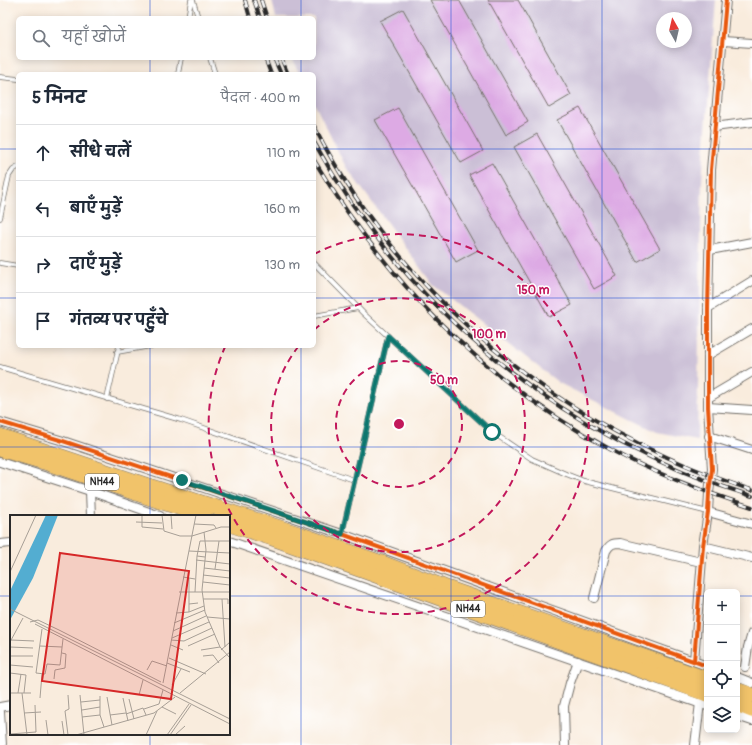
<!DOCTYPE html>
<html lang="hi">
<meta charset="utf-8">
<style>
body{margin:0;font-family:Pangolin,"Playpen Sans Deva",sans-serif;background:#f6f6f7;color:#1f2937}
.controls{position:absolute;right:12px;bottom:12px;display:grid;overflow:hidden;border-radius:6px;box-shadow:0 2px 10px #0003}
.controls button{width:36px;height:36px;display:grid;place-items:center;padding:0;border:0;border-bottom:1px solid #e0e1e3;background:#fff;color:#1f2937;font:20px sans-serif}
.compass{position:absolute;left:656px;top:12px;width:36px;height:36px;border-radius:50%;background:#fff;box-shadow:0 2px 10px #0003;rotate:352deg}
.stop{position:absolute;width:12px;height:12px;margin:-9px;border:3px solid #0f766e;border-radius:50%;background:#fff}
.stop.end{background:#0f766e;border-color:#fff;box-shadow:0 1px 4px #0008}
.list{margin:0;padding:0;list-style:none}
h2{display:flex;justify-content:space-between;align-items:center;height:52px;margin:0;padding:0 16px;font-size:17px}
h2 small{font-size:13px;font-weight:400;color:#747a83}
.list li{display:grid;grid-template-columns:26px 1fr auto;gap:12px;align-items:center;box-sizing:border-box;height:56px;padding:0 16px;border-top:1px solid #e0e1e3}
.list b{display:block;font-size:15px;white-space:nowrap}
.list em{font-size:13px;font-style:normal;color:#747a83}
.icon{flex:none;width:22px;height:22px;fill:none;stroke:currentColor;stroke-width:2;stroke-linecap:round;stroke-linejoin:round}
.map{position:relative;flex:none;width:752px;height:745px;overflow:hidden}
.search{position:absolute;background:#fff;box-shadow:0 2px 10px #0003;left:16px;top:16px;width:300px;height:44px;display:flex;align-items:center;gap:10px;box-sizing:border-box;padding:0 14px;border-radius:6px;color:#747a83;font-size:15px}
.panel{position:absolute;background:#fff;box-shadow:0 2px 10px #0003;left:16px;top:72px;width:300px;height:276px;border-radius:6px}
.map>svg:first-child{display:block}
.industrial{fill:#cbbfd6;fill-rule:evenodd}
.building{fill:#ddaae4}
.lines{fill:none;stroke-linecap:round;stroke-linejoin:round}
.lane-casing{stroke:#736f69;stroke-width:5.5}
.street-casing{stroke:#736f69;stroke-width:10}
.highway-casing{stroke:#736f69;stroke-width:16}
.lane{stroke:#fff;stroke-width:4}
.street{stroke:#fff;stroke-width:8}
.highway{stroke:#f1c36a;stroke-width:15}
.rail-casing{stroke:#2b2b2b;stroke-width:4}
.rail{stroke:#fff;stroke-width:2.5;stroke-dasharray:8;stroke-linecap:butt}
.cycleway-casing{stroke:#fff;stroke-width:6}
.cycleway{stroke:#e8590c;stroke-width:4}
.route{stroke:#0f766e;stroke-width:5}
.grid{fill:none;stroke:#1d4ed8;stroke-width:1;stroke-opacity:0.55}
.ring{fill:none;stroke:#c2185b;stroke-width:2;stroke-dasharray:7 5}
.labels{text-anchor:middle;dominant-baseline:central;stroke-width:3;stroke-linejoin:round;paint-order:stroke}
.shield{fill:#fff;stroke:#6b6b6b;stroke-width:1}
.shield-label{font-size:10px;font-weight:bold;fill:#2b2b2b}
.inset-road{fill:none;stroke:#a79f96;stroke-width:1}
.view{fill:#d62828;fill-opacity:0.15;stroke:#d62828;stroke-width:2}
.inset-edge{fill:none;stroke:#2b2b2b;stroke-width:2}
.centre{fill:#c2185b;stroke:#fff;stroke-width:2}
.ring-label{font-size:12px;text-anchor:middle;font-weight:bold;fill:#c2185b;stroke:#fff;stroke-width:3;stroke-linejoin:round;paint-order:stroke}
</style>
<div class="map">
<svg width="752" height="745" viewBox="0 0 752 745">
<rect width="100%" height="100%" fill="#fff"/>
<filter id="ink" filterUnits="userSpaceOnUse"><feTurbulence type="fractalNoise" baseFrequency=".025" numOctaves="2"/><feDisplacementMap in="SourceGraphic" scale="8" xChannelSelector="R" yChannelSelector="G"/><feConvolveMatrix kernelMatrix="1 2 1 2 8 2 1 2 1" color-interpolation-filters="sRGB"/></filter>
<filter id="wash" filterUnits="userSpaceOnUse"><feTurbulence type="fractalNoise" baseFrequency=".012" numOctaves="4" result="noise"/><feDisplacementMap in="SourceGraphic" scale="16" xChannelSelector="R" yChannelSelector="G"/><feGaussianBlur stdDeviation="0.9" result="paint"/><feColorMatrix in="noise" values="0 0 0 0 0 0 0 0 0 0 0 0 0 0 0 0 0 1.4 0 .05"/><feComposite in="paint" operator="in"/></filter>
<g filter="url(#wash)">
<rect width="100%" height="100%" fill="#f9ecdd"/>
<path class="industrial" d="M 272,0 L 716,0 L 702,181 L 697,440 L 657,432 L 559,383 L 433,285 L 346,167 L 314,103 L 314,74 L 300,74 L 291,58 L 314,58 L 314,18 L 276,18 ZM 662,18 L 686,18 L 686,42 L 662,42 Z"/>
<g id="blocks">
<g class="building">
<path d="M 430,0 L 459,0 L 528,122 L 506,135 Z"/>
<path d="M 488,0 L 518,0 L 571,95 L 549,108 Z"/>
<path d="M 403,9 L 483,151 L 461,163 L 380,21 Z"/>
<path d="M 398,108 L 478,250 L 456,262 L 375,120 Z"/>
<path d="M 580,108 L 660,249 L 637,262 L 557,120 Z"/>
<path d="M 537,134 L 617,276 L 594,289 L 514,147 Z"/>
<path d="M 492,163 L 572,305 L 549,317 L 469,175 Z"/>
</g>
</g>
</g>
<g filter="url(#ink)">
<use href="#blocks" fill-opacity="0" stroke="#736f69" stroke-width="1"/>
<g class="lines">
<g class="lane-casing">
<g id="lane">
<path d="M 193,0 L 198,18"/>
<path d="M 188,18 L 191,0"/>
<path d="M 210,58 L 215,74"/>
<path d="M 178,74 L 181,58"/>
<path d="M 0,77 L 18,79"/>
<path d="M 0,218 L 9,176 L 13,170 L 18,167"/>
<path d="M 0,263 L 18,266"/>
<path d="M 314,263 L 364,314 L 492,432 L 532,459 L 566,474 L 584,481 L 708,512"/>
<path d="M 314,316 L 358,308"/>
<path d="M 117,352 L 151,346"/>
<path d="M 0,367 L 181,420 L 354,480"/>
<path d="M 107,399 L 119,346"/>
<path d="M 342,534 L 388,336"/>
</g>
</g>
<g class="street-casing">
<g id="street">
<path d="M 723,41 L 752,43"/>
<path d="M 714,127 L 752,122"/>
<path d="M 710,250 L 752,242"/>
<path d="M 708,308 L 752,281"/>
<path d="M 708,355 L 752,329"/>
<path d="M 708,398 L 752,372"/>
<path d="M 708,407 L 752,410"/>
<path d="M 0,422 L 60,440 L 342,534 L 707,666"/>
<path d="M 709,436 L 752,450"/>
<path d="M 0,462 L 90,491 L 160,516"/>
<path d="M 90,491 L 91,516"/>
<path d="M 708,512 L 752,524"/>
<path d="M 229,541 L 707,706"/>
<path d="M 0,544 L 11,543"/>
<path d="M 703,546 L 752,558"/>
<path d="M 594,598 L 606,551 C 610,544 613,543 620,543 L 701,562"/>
<path d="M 694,661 L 703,546 L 708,512 L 709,493 L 712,469 L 708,407 L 708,308 L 711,170 L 726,0"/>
<path d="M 745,667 L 748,647 L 752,633"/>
<path d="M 737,677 L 752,683"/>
<path d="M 0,707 L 11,705"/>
<path d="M 0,712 L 2,745"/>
<path d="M 737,716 L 752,721"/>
<path d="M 565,745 L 564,706 L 570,683 L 578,661"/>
<path d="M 695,745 L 700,703"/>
</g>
</g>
<g class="highway-casing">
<g id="highway">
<path d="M 0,436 L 143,484 L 302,535 L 382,563 L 444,587 L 707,679"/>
<path d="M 0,449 L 44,462 L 204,516"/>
<path d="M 229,524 L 272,538 L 707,694"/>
<path d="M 737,690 L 752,695"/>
<path d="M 737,704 L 752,710"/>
</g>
</g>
<use href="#lane" class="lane"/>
<use href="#street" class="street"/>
<use href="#highway" class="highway"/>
<g class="rail-casing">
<g id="rail">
<path d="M 245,0 L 250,18"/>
<path d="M 254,0 L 260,18"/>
<path d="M 261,0 L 267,18"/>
<path d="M 265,58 L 271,74"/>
<path d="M 274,58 L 281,74"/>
<path d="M 281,58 L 288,74"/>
<path d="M 314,126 C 393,282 532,402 692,468 C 712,476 732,484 752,490"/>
<path d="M 314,142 C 408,312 566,440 752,496"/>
<path d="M 314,160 C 388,284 486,383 615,452 C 658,475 705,492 752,507"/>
</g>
</g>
<use href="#rail" class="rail"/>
<g class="cycleway-casing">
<g id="cycleway">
<path d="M 0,422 L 60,440 L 342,534 L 707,666"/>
<path d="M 694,661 L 703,546 L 708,512 L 709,493 L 712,469 L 708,407 L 708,308 L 711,170 L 726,0"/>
</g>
</g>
<use href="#cycleway" class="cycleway"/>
</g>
</g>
<g class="lines" filter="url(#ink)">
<path class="route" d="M 182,480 L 342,534 L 388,336 L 492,432"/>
</g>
<path class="grid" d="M 150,0 L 150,18M 301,0 L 301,18M 451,0 L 451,745M 602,0 L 602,745M 150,58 L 150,74M 301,58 L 301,74M 0,149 L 18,149M 314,149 L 752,149M 0,298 L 18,298M 314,298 L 752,298M 150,346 L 150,516M 301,346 L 301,745M 0,447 L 752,447M 0,596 L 11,596M 229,596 L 707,596M 737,596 L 752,596M 150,734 L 150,745"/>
<g class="ring">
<circle cx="399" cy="424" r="63"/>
<path d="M314 330A127 127 0 1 1 298 347"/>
<path d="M314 254A190 190 0 1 1 225 347"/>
</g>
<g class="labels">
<g class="shield">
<rect x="85" y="474" width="34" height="16" rx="3"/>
<rect x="451" y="601" width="34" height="16" rx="3"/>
</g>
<g class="shield-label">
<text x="102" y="482">NH44</text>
<text x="468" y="609">NH44</text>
</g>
</g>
<g transform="translate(10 515)">
<rect width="220" height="220" fill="#f9ecdd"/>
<path d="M 36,0 L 48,0 L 23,63 L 0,105 L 0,76 Z" fill="#53add1"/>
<path class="inset-road" d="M 132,0 L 132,12 L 153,14M 152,0 L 154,16 L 170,21 L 182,21 L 211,12 L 220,12M 161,0 L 162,14M 126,7 L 152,8M 184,9 L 204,10 L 206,13M 194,17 L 196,35 L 192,75 L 195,97 L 210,132 L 220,143M 179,36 L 220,38M 187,41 L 190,26 L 220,26M 186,45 L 220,49M 194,53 L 220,56M 205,54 L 209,26M 0,57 L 26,0M 193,60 L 220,63M 173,62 L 185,64M 179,63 L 179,89 L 188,88M 193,67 L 220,70M 169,77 L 220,77M 185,77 L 187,41 L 195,42M 193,84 L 218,84 L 218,89M 212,84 L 215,132M 0,94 L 220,204M 179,97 L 194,91M 166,98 L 179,97 L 179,89M 197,102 L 220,104M 20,107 L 28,105 L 49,115 L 151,167M 164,108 L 195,95M 25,109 L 220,209M 32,114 L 26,158 L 35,159 L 37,149 L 50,150 L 53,124M 163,116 L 196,101M 162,123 L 199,107M 1,125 L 24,126M 161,125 L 174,126 L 202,113M 0,127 L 13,103M 161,130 L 173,135M 30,131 L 52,132M 178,131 L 205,119M 0,132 L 23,133M 191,135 L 210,132M 211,135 L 220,127M 0,141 L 23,141M 193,141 L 203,140 L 209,148M 159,143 L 196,159M 157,148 L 180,157M 0,150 L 23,152M 137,155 L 142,146 L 157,151M 0,158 L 16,160 L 14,178M 44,164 L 45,155 L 55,153 L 56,139 L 52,138M 153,168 L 186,0M 162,170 L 171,154M 0,178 L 21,178M 8,178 L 11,159M 12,178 L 17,220M 170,178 L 220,137M 58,180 L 59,194 L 55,196 L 58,220M 70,180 L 74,220M 129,180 L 133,165M 97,182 L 102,210M 30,183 L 32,159M 113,183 L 118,206M 119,184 L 124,204M 71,187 L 90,185M 152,192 L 166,199M 134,194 L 149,189 L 153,175M 72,195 L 90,192M 14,198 L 31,197M 116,199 L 133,193 L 136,200M 90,200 L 94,212M 100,200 L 116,198M 72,202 L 90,200 L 90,181M 36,205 L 38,220M 52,206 L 54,220M 0,219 L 26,217 L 25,190M 66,220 L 144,198 L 165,182M 112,220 L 134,220M 136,220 L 147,196M 157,220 L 179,189M 160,220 L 181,190M 165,220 L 175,211"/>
<path class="view" d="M 50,38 L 179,56 L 161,184 L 32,166 Z"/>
<rect width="220" height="220" class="inset-edge"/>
</g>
<circle cx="399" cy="424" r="6" class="centre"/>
<g class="ring-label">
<text x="533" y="294">150 m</text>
<text x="489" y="338">100 m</text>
<text x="444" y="384">50 m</text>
</g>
</svg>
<div class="controls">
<button>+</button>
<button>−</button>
<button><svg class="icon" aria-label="locate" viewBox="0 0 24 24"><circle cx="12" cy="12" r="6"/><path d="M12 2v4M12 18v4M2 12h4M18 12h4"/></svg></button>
<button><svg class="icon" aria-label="layers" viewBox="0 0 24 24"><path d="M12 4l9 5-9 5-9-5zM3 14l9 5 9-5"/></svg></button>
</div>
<svg class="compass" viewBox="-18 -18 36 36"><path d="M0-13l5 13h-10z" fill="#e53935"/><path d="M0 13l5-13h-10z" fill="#747a83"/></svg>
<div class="stop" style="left:492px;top:432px"></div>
<div class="stop end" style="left:182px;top:480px"></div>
<div class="search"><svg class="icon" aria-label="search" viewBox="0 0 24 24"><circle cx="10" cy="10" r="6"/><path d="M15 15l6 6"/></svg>यहाँ खोजें</div>
<section class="panel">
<h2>5 मिनट<small>पैदल · 400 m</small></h2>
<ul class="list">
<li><svg class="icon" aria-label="ahead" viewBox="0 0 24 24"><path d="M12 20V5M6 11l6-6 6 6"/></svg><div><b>सीधे चलें</b></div><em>110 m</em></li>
<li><svg class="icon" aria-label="left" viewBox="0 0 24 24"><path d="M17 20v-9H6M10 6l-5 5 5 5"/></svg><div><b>बाएँ मुड़ें</b></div><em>160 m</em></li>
<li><svg class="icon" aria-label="right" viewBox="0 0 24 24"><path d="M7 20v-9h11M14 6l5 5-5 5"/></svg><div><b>दाएँ मुड़ें</b></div><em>130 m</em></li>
<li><svg class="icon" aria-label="arrive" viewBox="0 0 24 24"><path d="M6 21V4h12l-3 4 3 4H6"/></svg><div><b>गंतव्य पर पहुँचे</b></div></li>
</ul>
</section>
</div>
